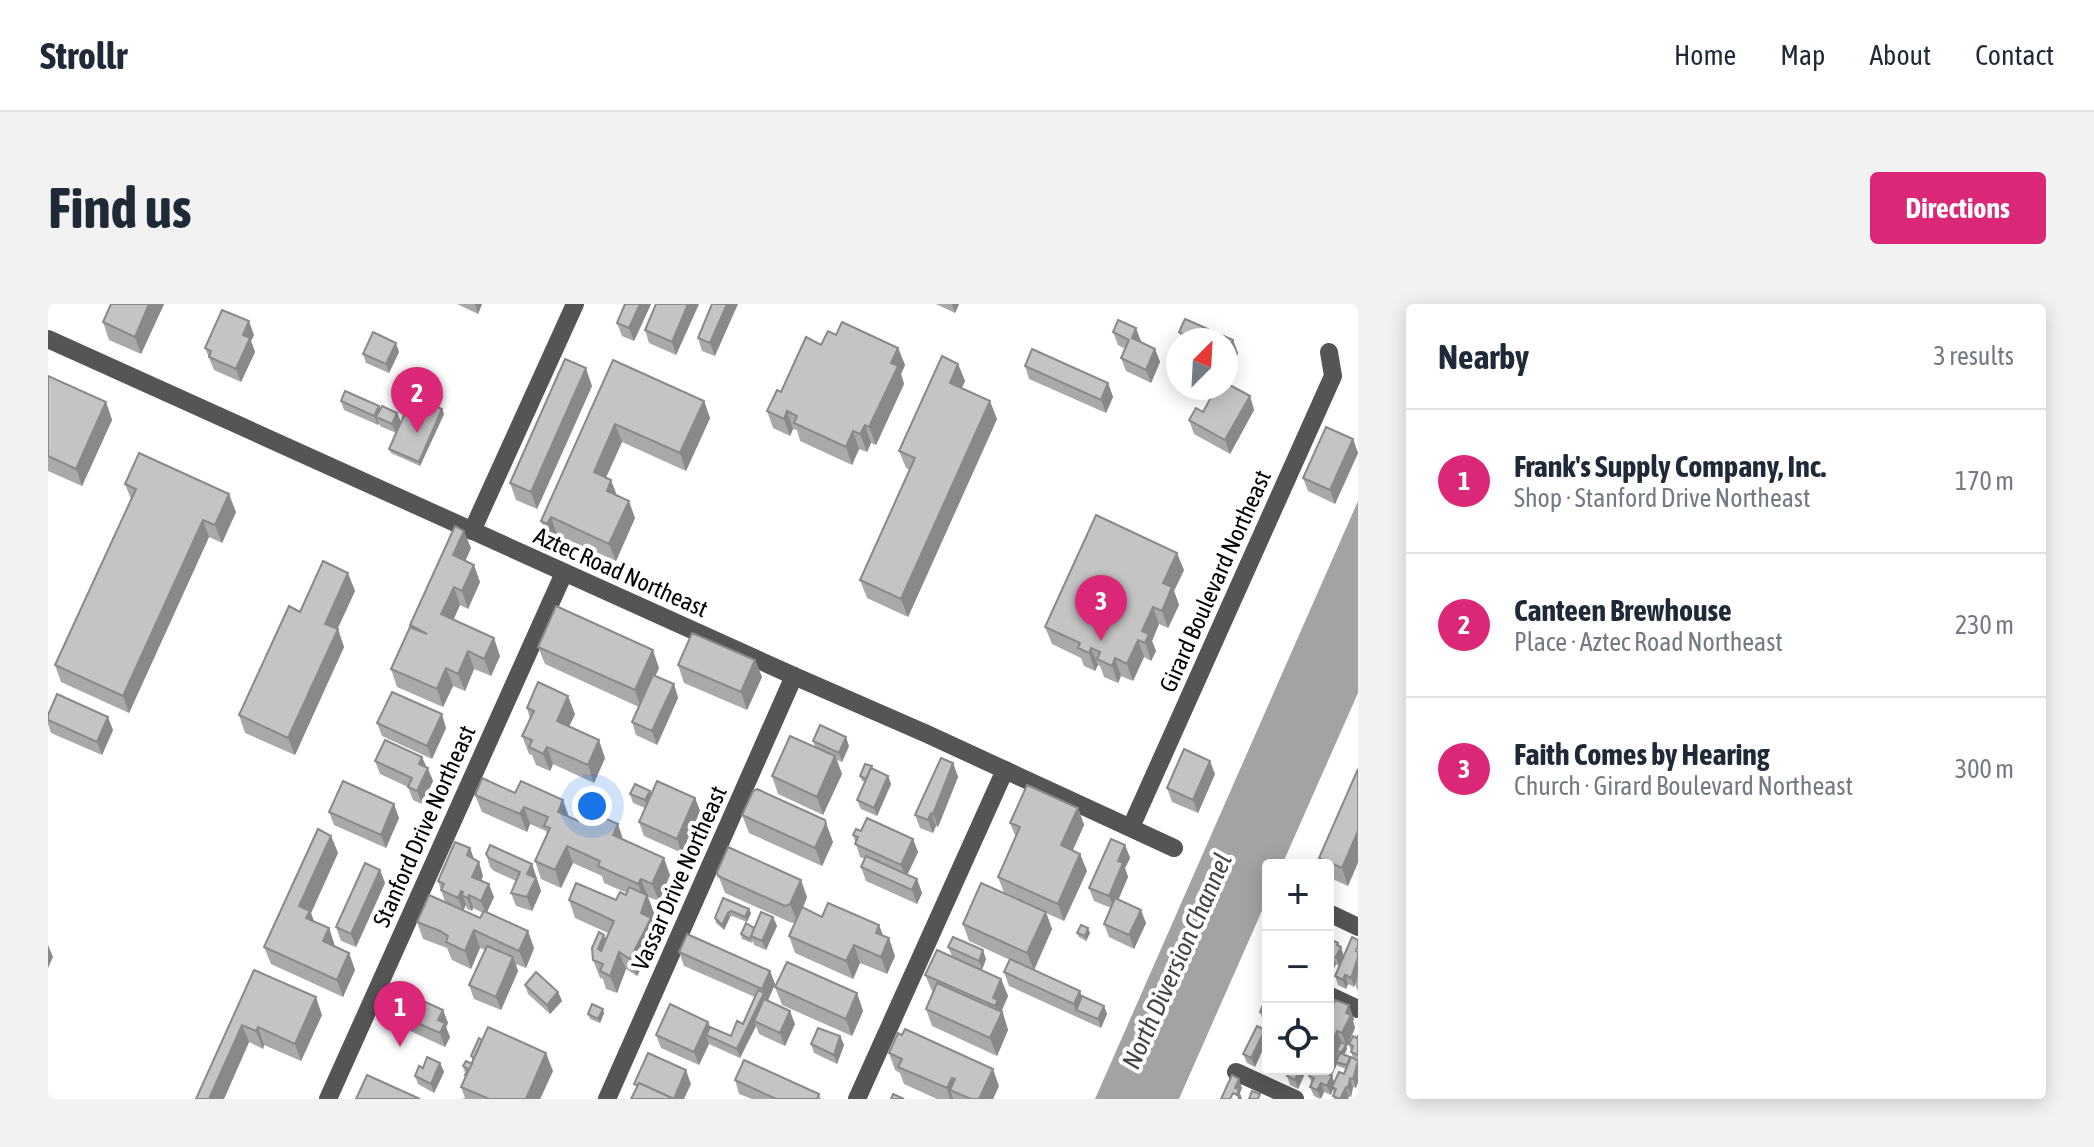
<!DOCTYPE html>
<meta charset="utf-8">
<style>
body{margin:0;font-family:"Asap Condensed",sans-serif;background:#f2f2f3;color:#1f2937}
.controls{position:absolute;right:24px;bottom:24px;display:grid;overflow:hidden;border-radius:8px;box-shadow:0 4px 20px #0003}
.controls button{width:72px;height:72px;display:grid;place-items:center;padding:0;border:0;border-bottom:2px solid #e0e1e3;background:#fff;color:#1f2937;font:40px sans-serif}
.compass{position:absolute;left:1118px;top:24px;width:72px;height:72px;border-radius:50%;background:#fff;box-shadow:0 4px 20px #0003;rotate:24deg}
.you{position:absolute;left:544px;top:502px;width:28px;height:28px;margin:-20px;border:6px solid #fff;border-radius:50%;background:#1a73e8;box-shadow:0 0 0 12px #1a73e833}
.badge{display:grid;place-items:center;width:52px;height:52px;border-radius:50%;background:#db2777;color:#fff;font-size:26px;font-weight:700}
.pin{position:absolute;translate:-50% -66px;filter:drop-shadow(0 2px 4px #0008)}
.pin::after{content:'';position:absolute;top:42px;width:28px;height:24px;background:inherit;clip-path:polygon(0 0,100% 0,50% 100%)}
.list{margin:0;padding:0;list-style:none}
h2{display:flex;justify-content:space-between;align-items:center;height:104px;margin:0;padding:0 32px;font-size:34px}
h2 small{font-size:26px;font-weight:400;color:#747a83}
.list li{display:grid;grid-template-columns:52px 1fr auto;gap:24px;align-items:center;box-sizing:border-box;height:144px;padding:0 32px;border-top:2px solid #e0e1e3}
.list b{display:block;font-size:30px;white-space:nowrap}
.list p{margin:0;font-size:26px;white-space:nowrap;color:#747a83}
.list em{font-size:26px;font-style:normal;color:#747a83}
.icon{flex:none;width:44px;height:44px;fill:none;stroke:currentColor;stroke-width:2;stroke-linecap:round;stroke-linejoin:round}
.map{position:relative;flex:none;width:1310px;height:795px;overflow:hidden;border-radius:8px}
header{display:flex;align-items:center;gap:48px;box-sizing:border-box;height:112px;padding:0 40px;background:#fff;border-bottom:2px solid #e0e1e3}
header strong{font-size:38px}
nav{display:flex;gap:44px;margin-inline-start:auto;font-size:28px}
.intro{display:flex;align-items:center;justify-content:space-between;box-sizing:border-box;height:192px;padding:0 48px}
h1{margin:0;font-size:56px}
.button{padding:20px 36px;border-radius:8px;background:#db2777;color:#fff;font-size:28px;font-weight:700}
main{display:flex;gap:48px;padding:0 48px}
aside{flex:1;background:#fff;border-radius:8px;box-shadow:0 4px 20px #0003}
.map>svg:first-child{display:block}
.water{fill:#a3a3a3}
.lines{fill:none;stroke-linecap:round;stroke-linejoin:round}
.minor{stroke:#555;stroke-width:18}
.wall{fill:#a9a9a9;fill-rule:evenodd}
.shaded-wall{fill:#898989}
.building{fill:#c4c4c4;stroke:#898989;stroke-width:2}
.labels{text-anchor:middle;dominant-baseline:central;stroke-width:8;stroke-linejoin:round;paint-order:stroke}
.street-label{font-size:24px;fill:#000;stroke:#fff}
.water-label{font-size:26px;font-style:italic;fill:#444;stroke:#fff}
</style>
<header>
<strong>Strollr</strong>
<nav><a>Home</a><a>Map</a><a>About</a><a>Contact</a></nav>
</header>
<div class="intro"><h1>Find us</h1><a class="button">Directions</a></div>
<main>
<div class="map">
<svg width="1310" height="795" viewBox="0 0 1310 795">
<rect width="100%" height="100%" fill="#fff"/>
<path class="water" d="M 1310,197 L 1310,389 L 1234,561 L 1220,561 L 1220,593 L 1131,795 L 1047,795 Z"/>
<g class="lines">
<g class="minor">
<path d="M 0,35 L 746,372 L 879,430 L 1126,544"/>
<path d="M 424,227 L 527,0"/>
<path d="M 1083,523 L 1285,72 L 1281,48"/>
<path d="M 1283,610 L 1310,623"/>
<path d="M 1280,691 L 1310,705"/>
<path d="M 1188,768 L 1247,795"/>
<path d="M 280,795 L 516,269"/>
<path d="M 559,795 L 746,372"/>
<path d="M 809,795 L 957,466"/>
</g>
</g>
<g class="wall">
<path d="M 63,0 L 116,0 L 93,50 L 61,36 L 55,18 Z"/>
<path d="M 409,0 L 434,0 L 430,10 Z"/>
<path d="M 577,0 L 603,0 L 586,37 L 574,32 L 569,19 Z"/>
<path d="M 608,0 L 651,0 L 628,51 L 601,39 L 597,26 Z"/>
<path d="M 664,0 L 667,52 L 654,47 L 650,34 Z"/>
<path d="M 888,0 L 911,0 L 907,9 Z"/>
<path d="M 1065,28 L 1093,37 L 1107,45 L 1112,58 L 1103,79 L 1078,67 L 1073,54 L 1077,45 L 1070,41 Z"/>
<path d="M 1131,28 L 1185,36 L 1190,49 L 1182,68 L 1178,66 L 1178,36 L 1134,36 Z"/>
<path d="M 206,31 L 203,37 L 207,48 L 193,78 L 166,66 L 157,44 Z"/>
<path d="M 788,31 L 850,44 L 857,61 L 853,70 L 856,80 L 828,141 L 823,139 L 819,148 L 811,145 L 804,161 L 752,137 L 749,126 L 745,125 L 742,132 L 725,124 L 719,107 L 733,88 L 773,41 Z"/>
<path d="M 351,48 L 341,69 L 318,59 L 315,50 Z"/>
<path d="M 565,56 L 656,97 L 662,114 L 638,167 L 574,138 L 558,174 L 569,192 L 587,214 L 568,257 L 509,231 L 506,238 L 499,235 L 493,217 Z"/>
<path d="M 910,60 L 917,77 L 914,84 L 949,115 L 860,313 L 819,294 L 812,276 L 862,166 L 858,164 L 851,147 Z"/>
<path d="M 977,62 L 1060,79 L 1065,93 L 1058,109 L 981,75 Z"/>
<path d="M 0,72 L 58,98 L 64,116 L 34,182 L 0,167 Z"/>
<path d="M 544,82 L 489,205 L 468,196 L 462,179 Z"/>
<path d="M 1162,84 L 1202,92 L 1206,106 L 1182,150 L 1146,130 L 1141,116 L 1155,108 L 1164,91 Z"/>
<path d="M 369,93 L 395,93 L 390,104 L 396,110 L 372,162 L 343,149 L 341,145 Z"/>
<path d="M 293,97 L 331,102 L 332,105 L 349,109 L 353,118 L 348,129 L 332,122 L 331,119 L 330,121 L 296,106 Z"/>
<path d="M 1305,135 L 1310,149 L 1287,200 L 1260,187 L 1255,174 Z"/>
<path d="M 77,180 L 188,208 L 174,239 L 161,233 L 81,409 L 13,378 L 7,361 L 83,195 Z"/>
<path d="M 423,244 L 417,257 L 432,278 L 420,305 L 412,301 L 405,316 L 452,352 L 443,372 L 426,365 L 417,387 L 405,382 L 395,403 L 349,383 L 343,365 L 363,323 L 362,321 Z"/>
<path d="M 1136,266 L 1126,287 L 1131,301 L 1120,324 L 1111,320 L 1104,337 L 1108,347 L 1103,357 L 1096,353 L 1085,377 L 1073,372 L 1070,379 L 1056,373 L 1052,362 L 1050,361 L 1047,367 L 1036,362 L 1033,354 L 1004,340 L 997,323 Z"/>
<path d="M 307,287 L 289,325 L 296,343 L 247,451 L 197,429 L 191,411 L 252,308 Z"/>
<path d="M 490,343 L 611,364 L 607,372 L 626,380 L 630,394 L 609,441 L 588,431 L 584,418 L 591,403 L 497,360 Z"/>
<path d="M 707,356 L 714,373 L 699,406 L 636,379 L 630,361 Z"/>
<path d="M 479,404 L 527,410 L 521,423 L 536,428 L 557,454 L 546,479 L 505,460 L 502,467 L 488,461 L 484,451 L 481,450 L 474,432 L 482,415 Z"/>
<path d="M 0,411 L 65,426 L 54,451 L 3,429 L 0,420 Z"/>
<path d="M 329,419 L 398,424 L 384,455 L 334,432 Z"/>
<path d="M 765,437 L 801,442 L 794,458 L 789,456 L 794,470 L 775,511 L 730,490 L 724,472 L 767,443 Z"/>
<path d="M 327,457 L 380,464 L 385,477 L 374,500 L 365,496 L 360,483 L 332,470 Z"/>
<path d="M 905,459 L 910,473 L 890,523 L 888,522 L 885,529 L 872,524 L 867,511 Z"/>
<path d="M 825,465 L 840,472 L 843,480 L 829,512 L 813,505 L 809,496 L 817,478 L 814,477 L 812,472 Z"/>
<path d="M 1310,465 L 1300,582 L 1280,573 L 1280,561 L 1274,561 L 1271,554 Z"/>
<path d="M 1167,470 L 1150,509 L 1124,498 L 1119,484 Z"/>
<path d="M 602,487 L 603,491 L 647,494 L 652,507 L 634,549 L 596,532 L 591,518 L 597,504 L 585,499 L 582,490 Z"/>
<path d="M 427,491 L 521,513 L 576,536 L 622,571 L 611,597 L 600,593 L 606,609 L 604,615 L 610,631 L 589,672 L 578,665 L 569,689 L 558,685 L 555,675 L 552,674 L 545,656 L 560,629 L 527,614 L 521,596 L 568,596 L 579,589 L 556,579 L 554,572 L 525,559 L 513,584 L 493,575 L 487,557 L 499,530 L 498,527 L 482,520 L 479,528 L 434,508 Z"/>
<path d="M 1030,504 L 1036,521 L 1025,546 L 1032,550 L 1039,567 L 1016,617 L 998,609 L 1004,625 L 986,666 L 1034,692 L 1056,702 L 1059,710 L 1053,724 L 961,682 L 956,668 L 962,656 L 921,637 L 915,620 L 956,589 L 950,573 L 968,534 L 962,519 Z"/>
<path d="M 281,508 L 351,514 L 338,544 L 286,521 Z"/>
<path d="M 694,511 L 785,538 L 774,562 L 701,529 Z"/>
<path d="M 813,527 L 865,535 L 870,548 L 859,571 L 869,575 L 874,589 L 869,600 L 818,577 L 813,563 L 817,555 L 812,553 L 805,531 Z"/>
<path d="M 283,532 L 290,549 L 263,609 L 266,617 L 281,624 L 287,643 L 301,649 L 307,666 L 295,693 L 223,660 L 216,643 Z"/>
<path d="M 1077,541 L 1082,554 L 1077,564 L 1080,573 L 1070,596 L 1098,619 L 1086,645 L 1061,633 L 1056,620 L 1063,604 L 1046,597 L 1041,584 Z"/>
<path d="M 422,544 L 426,556 L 435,572 L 433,577 L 446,593 L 439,608 L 486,644 L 478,664 L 468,660 L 470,667 L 453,706 L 426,695 L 421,681 L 437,646 L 432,644 L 423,665 L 404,656 L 399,644 L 375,635 L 369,618 L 397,598 L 390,577 ZM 418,601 L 419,605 L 424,607 L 425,604 L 435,609 L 432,614 L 415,607 Z"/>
<path d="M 438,550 L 484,560 L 493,587 L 484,607 L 468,602 L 463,589 L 468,577 L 446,567 L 442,563 Z"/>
<path d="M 332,566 L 337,579 L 308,643 L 293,637 L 288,623 Z"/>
<path d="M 669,568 L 759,593 L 755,604 L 774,613 L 835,632 L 847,652 L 839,670 L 812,659 L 805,675 L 747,649 L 741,632 L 747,618 L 744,619 L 677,589 Z"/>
<path d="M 675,594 L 703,609 L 699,618 L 684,612 L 682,613 L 676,626 L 668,619 L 667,614 Z"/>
<path d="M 725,613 L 729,622 L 718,646 L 706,641 L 705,637 L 704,639 L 694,635 L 693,630 Z"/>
<path d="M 1029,629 L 1042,629 L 1038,637 L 1031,633 Z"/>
<path d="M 1291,642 L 1293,643 L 1296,652 L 1310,673 L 1310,687 L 1307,680 L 1306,683 L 1300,680 L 1298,685 L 1290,681 L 1287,672 L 1291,662 L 1288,660 L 1280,676 L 1280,645 Z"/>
<path d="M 900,643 L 938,655 L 934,666 L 904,652 Z"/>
<path d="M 631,648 L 722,667 L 727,680 L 720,697 L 747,720 L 737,742 L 711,730 L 708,722 L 692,754 L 661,740 L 651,761 L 613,744 L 608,731 L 660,718 L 662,723 L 683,732 L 695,720 L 707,693 L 636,662 Z"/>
<path d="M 206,666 L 274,711 L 253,757 L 216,741 L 215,745 L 201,738 L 176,795 Z"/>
<path d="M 877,671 L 953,675 L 960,692 L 954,706 L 960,726 L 949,752 L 884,722 L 878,705 L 885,689 Z"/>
<path d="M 477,681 L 510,688 L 514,697 L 502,710 L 480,690 Z"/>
<path d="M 727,683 L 809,689 L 815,707 L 804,732 L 734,701 Z"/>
<path d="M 1220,689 L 1220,719 L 1215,717 L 1212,708 Z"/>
<path d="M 333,703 L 395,706 L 400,719 L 398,723 L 402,733 L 397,743 L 338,716 Z"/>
<path d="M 556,709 L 552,719 L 542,715 L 540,710 Z"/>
<path d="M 1280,713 L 1306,715 L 1305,717 L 1307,724 L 1298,742 L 1299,745 L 1296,751 L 1305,754 L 1301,740 L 1309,734 L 1310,731 L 1310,778 L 1308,784 L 1305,783 L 1303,793 L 1301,792 L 1300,795 L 1286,795 L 1285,785 L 1283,791 L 1276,788 L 1272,795 L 1266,792 L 1262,783 L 1264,780 L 1261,772 L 1280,765 ZM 1289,760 L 1290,762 L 1298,765 L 1296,770 L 1286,779 L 1283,772 Z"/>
<path d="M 1217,726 L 1220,734 L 1207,763 L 1199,759 L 1195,750 Z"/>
<path d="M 792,732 L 796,741 L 789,760 L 766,749 L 763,740 Z"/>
<path d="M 841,749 L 951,782 L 945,795 L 889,795 L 856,780 L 852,769 L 847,766 Z"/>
<path d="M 423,752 L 505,767 L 492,795 L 413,795 L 417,794 L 413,783 L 419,768 L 416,767 L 415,762 L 424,760 L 425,757 Z"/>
<path d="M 392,759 L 396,768 L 386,789 L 370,780 L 367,772 Z"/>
<path d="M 1222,765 L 1233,765 L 1230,771 L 1223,768 Z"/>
<path d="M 1259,765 L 1250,785 L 1242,781 L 1239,772 Z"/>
<path d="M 687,776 L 771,790 L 773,795 L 704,795 L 691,790 Z"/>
</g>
<g class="shaded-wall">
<path d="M 101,0 L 116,0 L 93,50 L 87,33 Z"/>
<path d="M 427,0 L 434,0 L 430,10 Z"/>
<path d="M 592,0 L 603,0 L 586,37 L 581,24 Z"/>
<path d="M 640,0 L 651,0 L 628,51 L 624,38 Z"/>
<path d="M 679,0 L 690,0 L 667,52 L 662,39 Z"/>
<path d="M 904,0 L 911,0 L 907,9 Z"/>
<path d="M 201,17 L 206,31 L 203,37 L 207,48 L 193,78 L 188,65 L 195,31 Z"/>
<path d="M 1088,24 L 1093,37 L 1089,47 L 1084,34 Z"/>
<path d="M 1185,36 L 1190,49 L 1182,68 L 1178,53 Z"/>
<path d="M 348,39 L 351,48 L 341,69 L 338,60 Z"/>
<path d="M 850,44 L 857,61 L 853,70 L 856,80 L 828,141 L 821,123 L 843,59 Z"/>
<path d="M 1107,45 L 1112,58 L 1103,79 L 1098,66 Z"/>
<path d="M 910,60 L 917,77 L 908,96 L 902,79 Z"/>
<path d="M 538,64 L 544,82 L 489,205 L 483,188 Z"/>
<path d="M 1060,79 L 1065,93 L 1058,109 L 1053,96 Z"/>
<path d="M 393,88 L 395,93 L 389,107 L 387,102 Z"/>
<path d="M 1202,92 L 1206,106 L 1182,150 L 1177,136 Z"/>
<path d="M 656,97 L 662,114 L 638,167 L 632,149 Z"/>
<path d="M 942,97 L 949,115 L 860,313 L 853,295 Z"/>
<path d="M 58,98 L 64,116 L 34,182 L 28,165 Z"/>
<path d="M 331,102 L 334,111 L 328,113 L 331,119 L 330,121 L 326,112 Z"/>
<path d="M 394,105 L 396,110 L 372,162 L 371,158 Z"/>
<path d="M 739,107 L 745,125 L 742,132 L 736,115 Z"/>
<path d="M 349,109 L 353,118 L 348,129 L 344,120 Z"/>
<path d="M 567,120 L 574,138 L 552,186 L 546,168 Z"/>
<path d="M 817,121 L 823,139 L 819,148 L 812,130 Z"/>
<path d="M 805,127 L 811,145 L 804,161 L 798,143 Z"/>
<path d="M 1305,135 L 1310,149 L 1287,200 L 1282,186 Z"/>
<path d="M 563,176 L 570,194 L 559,187 Z"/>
<path d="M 181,190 L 188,208 L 174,239 L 167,221 Z"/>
<path d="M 581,197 L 587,214 L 568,257 L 561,240 Z"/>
<path d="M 503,213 L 509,231 L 506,238 L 499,220 Z"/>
<path d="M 155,216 L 161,233 L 81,409 L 75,392 Z"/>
<path d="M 416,227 L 423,244 L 412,269 L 405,251 Z"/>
<path d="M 1129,249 L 1136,266 L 1126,287 L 1131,301 L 1120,324 L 1114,307 L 1115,279 Z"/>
<path d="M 426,261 L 432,278 L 420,305 L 414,287 Z"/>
<path d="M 300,269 L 307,287 L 284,337 L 277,320 Z"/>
<path d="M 406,283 L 412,301 L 400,328 L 393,310 Z"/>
<path d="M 1105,303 L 1111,320 L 1104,337 L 1108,347 L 1103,357 L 1094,327 Z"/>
<path d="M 290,325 L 296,343 L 247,451 L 240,434 Z"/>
<path d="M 446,334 L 452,352 L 443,372 L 436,355 Z"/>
<path d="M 1090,336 L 1096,353 L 1085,377 L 1079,360 Z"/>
<path d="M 1043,344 L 1050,361 L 1047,367 L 1041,349 Z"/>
<path d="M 605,346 L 611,364 L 593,404 L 587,386 Z"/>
<path d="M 420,347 L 426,365 L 417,387 L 410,370 Z"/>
<path d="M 1067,354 L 1073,372 L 1070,379 L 1064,362 Z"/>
<path d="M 707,356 L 714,373 L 699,406 L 693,388 Z"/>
<path d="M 398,364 L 405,382 L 395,403 L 389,385 Z"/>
<path d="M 626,380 L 630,394 L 609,441 L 604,427 Z"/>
<path d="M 520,392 L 527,410 L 515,435 L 509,417 Z"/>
<path d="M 394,410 L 398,424 L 384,455 L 379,442 Z"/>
<path d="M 60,413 L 65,426 L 54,451 L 49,438 Z"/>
<path d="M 798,433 L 801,442 L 794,458 L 791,449 Z"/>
<path d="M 551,436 L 557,454 L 546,479 L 540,461 Z"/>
<path d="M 499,443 L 505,460 L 502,467 L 495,450 Z"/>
<path d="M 787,452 L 794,470 L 775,511 L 769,493 Z"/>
<path d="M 374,453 L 385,477 L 374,500 L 369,487 L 371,460 Z"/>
<path d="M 1162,457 L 1167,470 L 1150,509 L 1145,496 Z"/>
<path d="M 905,459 L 910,473 L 890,523 L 885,510 Z"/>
<path d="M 840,472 L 843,480 L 829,512 L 826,504 Z"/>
<path d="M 602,487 L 605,496 L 600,505 L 597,496 Z"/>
<path d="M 647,494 L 652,507 L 634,549 L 629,535 Z"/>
<path d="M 515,496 L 521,513 L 510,508 Z"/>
<path d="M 346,500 L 351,514 L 338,544 L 333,531 Z"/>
<path d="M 476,503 L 482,520 L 479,528 L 472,510 Z"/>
<path d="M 1030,504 L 1036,521 L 1019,559 L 1013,541 Z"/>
<path d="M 883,509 L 888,522 L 885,529 L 880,516 Z"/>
<path d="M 777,516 L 785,538 L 774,562 L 767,544 Z"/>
<path d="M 570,520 L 576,538 L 565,531 Z"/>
<path d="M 1310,527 L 1310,559 L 1300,582 L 1294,564 Z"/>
<path d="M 283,532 L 290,549 L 263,609 L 268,624 L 265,632 L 251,602 Z"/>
<path d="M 865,535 L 870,548 L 858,574 L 853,561 Z"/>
<path d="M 1077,541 L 1082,554 L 1077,564 L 1080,573 L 1066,606 L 1061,592 L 1070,557 Z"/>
<path d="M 519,542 L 525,559 L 513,584 L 507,566 Z"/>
<path d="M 422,544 L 427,558 L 419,551 Z"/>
<path d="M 1032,550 L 1039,567 L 1016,617 L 1010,600 Z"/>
<path d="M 616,554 L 622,571 L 611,597 L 604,580 Z"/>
<path d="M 431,558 L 435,572 L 429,586 L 424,573 Z"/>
<path d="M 484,560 L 493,587 L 484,607 L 479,593 L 479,570 Z"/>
<path d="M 332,566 L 337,579 L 308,643 L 303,630 Z"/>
<path d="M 593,575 L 606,609 L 604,615 L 610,631 L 589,672 L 582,655 L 597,597 L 590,580 Z"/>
<path d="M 869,575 L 874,589 L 869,600 L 864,586 Z"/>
<path d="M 753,576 L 759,593 L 749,617 L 742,600 Z"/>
<path d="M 441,580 L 446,593 L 438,610 L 433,597 Z"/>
<path d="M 413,587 L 418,601 L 415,607 L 410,594 Z"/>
<path d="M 421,591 L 425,604 L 424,607 L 419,594 Z"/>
<path d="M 701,605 L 703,609 L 699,618 L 697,613 Z"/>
<path d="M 1093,606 L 1098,619 L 1086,645 L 1081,631 Z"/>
<path d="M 998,608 L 1004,625 L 986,666 L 979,649 Z"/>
<path d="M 680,609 L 682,613 L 676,626 L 674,621 Z"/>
<path d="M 725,613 L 729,622 L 718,646 L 714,637 Z"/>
<path d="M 831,621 L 838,639 L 828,629 Z"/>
<path d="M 281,624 L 287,642 L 281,655 L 275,637 Z"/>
<path d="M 1040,624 L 1042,629 L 1038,637 L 1037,632 Z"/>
<path d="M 426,626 L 432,644 L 423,665 L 417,647 Z"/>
<path d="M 480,627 L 486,644 L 478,664 L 471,647 Z"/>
<path d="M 556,631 L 563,648 L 550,645 Z"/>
<path d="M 841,634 L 847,652 L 839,670 L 833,653 Z"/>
<path d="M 1290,639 L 1296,652 L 1291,662 L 1288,653 Z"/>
<path d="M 0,641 L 5,653 L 0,664 Z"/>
<path d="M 806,641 L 812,659 L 805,675 L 798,657 Z"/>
<path d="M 935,646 L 938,655 L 934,666 L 931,657 Z"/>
<path d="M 571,648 L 578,665 L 569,689 L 562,672 Z"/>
<path d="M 301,649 L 307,666 L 295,693 L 289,676 Z"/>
<path d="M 1284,652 L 1288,660 L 1280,676 L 1280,661 Z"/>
<path d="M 465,653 L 470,667 L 453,706 L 448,693 Z"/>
<path d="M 1310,653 L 1310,672 L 1306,683 L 1303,674 Z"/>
<path d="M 722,667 L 727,680 L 719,698 L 706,717 L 708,722 L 692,754 L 689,745 L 716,689 L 714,685 Z"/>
<path d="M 1297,671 L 1300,680 L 1298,685 L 1295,676 Z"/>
<path d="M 953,675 L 960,692 L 954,706 L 960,726 L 949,752 L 942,734 L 951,714 L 945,694 Z"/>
<path d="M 1032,687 L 1037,700 L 1028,706 L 1026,700 Z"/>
<path d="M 510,688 L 514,697 L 502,710 L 499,701 Z"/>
<path d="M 809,689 L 815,707 L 804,732 L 798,715 Z"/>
<path d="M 268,693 L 274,711 L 253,757 L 247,740 Z"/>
<path d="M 1301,701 L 1306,715 L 1305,717 L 1307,724 L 1299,743 L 1294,729 L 1298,709 Z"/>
<path d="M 1056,702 L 1059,710 L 1053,724 L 1050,715 Z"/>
<path d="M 555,705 L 556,709 L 552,719 L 550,715 Z"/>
<path d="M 395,706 L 400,719 L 398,723 L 402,733 L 397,743 L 392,729 L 390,716 Z"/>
<path d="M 742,707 L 747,720 L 737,742 L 732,729 Z"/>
<path d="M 660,718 L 665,731 L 658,731 L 661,740 L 651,761 L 646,748 Z"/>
<path d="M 194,721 L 201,738 L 176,795 L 161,795 Z"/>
<path d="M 210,723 L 216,741 L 215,745 L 208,727 Z"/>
<path d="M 1217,726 L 1220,734 L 1207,763 L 1203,754 Z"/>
<path d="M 1289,727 L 1294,740 L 1289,746 L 1290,757 L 1288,758 L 1289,760 L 1281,778 L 1277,769 L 1286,749 L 1283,740 Z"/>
<path d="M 792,732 L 796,741 L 789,760 L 786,751 Z"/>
<path d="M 1298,741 L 1299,745 L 1295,753 L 1293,749 Z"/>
<path d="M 498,749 L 505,767 L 492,795 L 478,795 Z"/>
<path d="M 1310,757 L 1310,778 L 1308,784 L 1305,775 Z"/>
<path d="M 392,759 L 396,768 L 386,789 L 383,780 Z"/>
<path d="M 945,765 L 951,782 L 945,795 L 931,795 Z"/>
<path d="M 1252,765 L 1259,765 L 1250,785 L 1247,776 Z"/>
<path d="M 638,766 L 643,780 L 636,795 L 625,795 Z"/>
<path d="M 1284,772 L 1287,781 L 1284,783 L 1285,785 L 1283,791 L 1279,782 Z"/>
<path d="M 904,774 L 909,789 L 902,786 L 905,795 L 902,795 L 899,784 Z"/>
<path d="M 1302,774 L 1305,783 L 1303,793 L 1300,784 Z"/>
<path d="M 1191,775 L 1194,784 L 1192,789 L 1194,795 L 1190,795 L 1187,784 Z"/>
<path d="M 1273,779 L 1276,788 L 1273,795 L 1269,786 Z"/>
<path d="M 1298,783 L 1301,792 L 1300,795 L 1292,795 Z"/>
</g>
<g class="building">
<path d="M 63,0 L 101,0 L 87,33 L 55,18 Z"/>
<path d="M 577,0 L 592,0 L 581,24 L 569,19 Z"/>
<path d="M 608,0 L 640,0 L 624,38 L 597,26 Z"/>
<path d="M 664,0 L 679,0 L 662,39 L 650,34 Z"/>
<path d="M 174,6 L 201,17 L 195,31 L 202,34 L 188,65 L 161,53 L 163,47 L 157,44 Z"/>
<path d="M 1137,15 L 1185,36 L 1178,53 L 1178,36 L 1149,36 L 1131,28 Z"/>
<path d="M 1070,16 L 1088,24 L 1084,34 L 1107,45 L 1098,66 L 1073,54 L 1081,36 L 1065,28 Z"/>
<path d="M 794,18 L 850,44 L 843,59 L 850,62 L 821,123 L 817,121 L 812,130 L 805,127 L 798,143 L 746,119 L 749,112 L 739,107 L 736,115 L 719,107 L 729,86 L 733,88 L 758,33 L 773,41 L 780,27 L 788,31 Z"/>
<path d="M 325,28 L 348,39 L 338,60 L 315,50 Z"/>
<path d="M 984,45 L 1060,79 L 1053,96 L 977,62 Z"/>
<path d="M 894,52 L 910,60 L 902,79 L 942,97 L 853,295 L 812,276 L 867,154 L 851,147 Z"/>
<path d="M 517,55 L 538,64 L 483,188 L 462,179 Z"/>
<path d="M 565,56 L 656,97 L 632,149 L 567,120 L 546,168 L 563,176 L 559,187 L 581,197 L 561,240 L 503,213 L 499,220 L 493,217 Z"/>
<path d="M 0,72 L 58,98 L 28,165 L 0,152 Z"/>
<path d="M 1178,79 L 1202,92 L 1177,136 L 1141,116 L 1148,104 L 1155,108 L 1167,86 L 1162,84 L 1178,84 Z"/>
<path d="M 375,80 L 393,88 L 387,102 L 394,105 L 371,158 L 341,145 L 365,91 L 369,93 Z"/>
<path d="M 297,87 L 331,102 L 326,112 L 293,97 Z"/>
<path d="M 334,102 L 349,109 L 344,120 L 328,113 Z"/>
<path d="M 1278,123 L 1305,135 L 1282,186 L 1255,174 Z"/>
<path d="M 91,149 L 181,190 L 167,221 L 155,216 L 75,392 L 7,361 L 88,185 L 77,180 Z"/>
<path d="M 1048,211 L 1129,249 L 1115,279 L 1124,283 L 1114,307 L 1105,303 L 1094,327 L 1101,330 L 1097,339 L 1090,336 L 1079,360 L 1067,354 L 1064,362 L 1049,355 L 1052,348 L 1043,344 L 1041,349 L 1030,344 L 1032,339 L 997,323 Z"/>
<path d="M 407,222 L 416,227 L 405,251 L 426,261 L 414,287 L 406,283 L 393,310 L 446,334 L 436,355 L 420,347 L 410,370 L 398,364 L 389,385 L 343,365 L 362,323 L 379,330 L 362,321 Z"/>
<path d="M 275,257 L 300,269 L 277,320 L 290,325 L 240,434 L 191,411 L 241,302 L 252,308 Z"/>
<path d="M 508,302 L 605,346 L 587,386 L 490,343 Z"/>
<path d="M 644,329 L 707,356 L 693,388 L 630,361 Z"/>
<path d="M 605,371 L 626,380 L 604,427 L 584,418 Z"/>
<path d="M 490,378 L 520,392 L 509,417 L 551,436 L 540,461 L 499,443 L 495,450 L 481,443 L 484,436 L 474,432 L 486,407 L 479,404 Z"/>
<path d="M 344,388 L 394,410 L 379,442 L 329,419 Z"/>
<path d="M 9,390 L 60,413 L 49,438 L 0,416 L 0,411 Z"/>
<path d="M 772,421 L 798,433 L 791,449 L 765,437 Z"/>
<path d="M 742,432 L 787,452 L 769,493 L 724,472 Z"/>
<path d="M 337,436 L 374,453 L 371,460 L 380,464 L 369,487 L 360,483 L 364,474 L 327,457 Z"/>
<path d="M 1136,445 L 1162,457 L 1145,496 L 1119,484 Z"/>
<path d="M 893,454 L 905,459 L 885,510 L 883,509 L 880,516 L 867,511 Z"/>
<path d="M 817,460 L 824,462 L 818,475 L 812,472 Z"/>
<path d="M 823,464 L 840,472 L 826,504 L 809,496 Z"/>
<path d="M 1310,465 L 1310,527 L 1294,564 L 1271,554 Z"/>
<path d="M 434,474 L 467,489 L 473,477 L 515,496 L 510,508 L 530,517 L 535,505 L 570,520 L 565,531 L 616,554 L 604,580 L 593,575 L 590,580 L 550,562 L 552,557 L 519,542 L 507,566 L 487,557 L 502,524 L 496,522 L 500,513 L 476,503 L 472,510 L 427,491 Z"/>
<path d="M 295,477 L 346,500 L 333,531 L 281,508 Z"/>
<path d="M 609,477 L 647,494 L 629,535 L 591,518 Z"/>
<path d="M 587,480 L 602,487 L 597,496 L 582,490 Z"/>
<path d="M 979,481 L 1030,504 L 1013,541 L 1032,550 L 1010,600 L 950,573 L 972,523 L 962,519 Z"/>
<path d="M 709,485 L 777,516 L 778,520 L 767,544 L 694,511 L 705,487 Z"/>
<path d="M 819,514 L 865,535 L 853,561 L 807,540 L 810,533 L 805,531 L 808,525 L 813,527 Z"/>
<path d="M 270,525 L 283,532 L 251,602 L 262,607 L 258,614 L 281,624 L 275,637 L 301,649 L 289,676 L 216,643 Z"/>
<path d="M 1063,535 L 1077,541 L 1070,557 L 1075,559 L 1061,592 L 1041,584 Z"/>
<path d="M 407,538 L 422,544 L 419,551 L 431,558 L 424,573 L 441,580 L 433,597 L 421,591 L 419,594 L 414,591 L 415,588 L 413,587 L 410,594 L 393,586 L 396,580 L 390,577 Z"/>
<path d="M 442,541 L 484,560 L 479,570 L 488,574 L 479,593 L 463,589 L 472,568 L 441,554 L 438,550 Z"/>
<path d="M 680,543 L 753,576 L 742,600 L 737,602 L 670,572 L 669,568 Z"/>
<path d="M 818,552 L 869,575 L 864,586 L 813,563 Z"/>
<path d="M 317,559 L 332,566 L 303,630 L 288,623 Z"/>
<path d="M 528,579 L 568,596 L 572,588 L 578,591 L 581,583 L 599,591 L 593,609 L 603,614 L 582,655 L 571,648 L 562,672 L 552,667 L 555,660 L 545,656 L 544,644 L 551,628 L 556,631 L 550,645 L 553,647 L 566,617 L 521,596 Z"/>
<path d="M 933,579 L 998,608 L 979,649 L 915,620 Z"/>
<path d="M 381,591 L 432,614 L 436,607 L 480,627 L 471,647 L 426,626 L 417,647 L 398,638 L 400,632 L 392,627 L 369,618 Z"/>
<path d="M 675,594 L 701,605 L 697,613 L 683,607 L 680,609 L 674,621 L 667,614 Z"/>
<path d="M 1067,594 L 1093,606 L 1081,631 L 1056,620 Z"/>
<path d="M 780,599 L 831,621 L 828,629 L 841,634 L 833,653 L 806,641 L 798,657 L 741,632 L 754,603 L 774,613 Z"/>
<path d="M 713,608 L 725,613 L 714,637 L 703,632 Z"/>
<path d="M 698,619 L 706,624 L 702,635 L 693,630 Z"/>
<path d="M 1033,621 L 1040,624 L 1037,632 L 1029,629 Z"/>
<path d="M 639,630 L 722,667 L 714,685 L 631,648 Z"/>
<path d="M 905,633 L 935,646 L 931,657 L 900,643 Z"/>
<path d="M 1304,633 L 1310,636 L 1310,642 L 1308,647 L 1310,648 L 1310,653 L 1303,674 L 1297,671 L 1295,676 L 1287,672 Z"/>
<path d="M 1284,636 L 1290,639 L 1289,641 L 1293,643 L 1288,653 L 1284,652 L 1280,661 L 1280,645 Z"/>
<path d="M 439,642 L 465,653 L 448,693 L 421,681 Z"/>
<path d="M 889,646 L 953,675 L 945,694 L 950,696 L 947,702 L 877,671 Z"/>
<path d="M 962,655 L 1032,687 L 1026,700 L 956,668 Z"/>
<path d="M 739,658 L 809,689 L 798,715 L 727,683 Z"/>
<path d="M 206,666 L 268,693 L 247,740 L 210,723 L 208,727 L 194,721 L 161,795 L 148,795 Z"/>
<path d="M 488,668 L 510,688 L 499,701 L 477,681 Z"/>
<path d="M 889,679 L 954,708 L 942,734 L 878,705 Z"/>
<path d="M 342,682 L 395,706 L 390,716 L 397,719 L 392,729 L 333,703 Z"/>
<path d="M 710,686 L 716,689 L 689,745 L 658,731 L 662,723 L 683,732 L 689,717 L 695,720 Z"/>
<path d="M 1220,689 L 1220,709 L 1219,711 L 1212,708 Z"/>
<path d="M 1034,692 L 1056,702 L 1050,715 L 1028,706 Z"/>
<path d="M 716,695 L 742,707 L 732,729 L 706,717 Z"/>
<path d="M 1287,696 L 1301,701 L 1298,709 L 1303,711 L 1294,729 L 1289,727 L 1283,740 L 1280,738 L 1280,713 Z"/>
<path d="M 544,700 L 555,705 L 550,715 L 540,710 Z"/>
<path d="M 622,700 L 660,718 L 646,748 L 608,731 Z"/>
<path d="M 1209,722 L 1217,726 L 1203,754 L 1195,750 Z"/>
<path d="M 440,723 L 498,749 L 478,795 L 441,795 L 413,783 Z"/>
<path d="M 770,724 L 792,732 L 786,751 L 763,740 Z"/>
<path d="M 857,725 L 945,765 L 931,795 L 923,795 L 902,786 L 907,775 L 904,774 L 899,784 L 850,763 L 854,755 L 841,749 L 850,729 L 854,731 Z"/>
<path d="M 1310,731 L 1310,751 L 1303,748 L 1305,742 L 1301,740 L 1305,732 L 1309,734 Z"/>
<path d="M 431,734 L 434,736 L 426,754 L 423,752 Z"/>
<path d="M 1293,738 L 1298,741 L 1293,749 L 1289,746 Z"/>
<path d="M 1280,745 L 1287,748 L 1280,763 Z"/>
<path d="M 600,749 L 638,766 L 626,795 L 591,779 L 590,782 L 586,780 Z"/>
<path d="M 1292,749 L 1302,753 L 1299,761 L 1288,758 Z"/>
<path d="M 379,753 L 392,759 L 383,780 L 367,772 L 371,762 L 375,764 Z"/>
<path d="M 1303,753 L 1310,757 L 1305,775 L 1302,774 L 1300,784 L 1298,783 L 1292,795 L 1285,792 L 1288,785 L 1284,783 L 1291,768 L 1296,770 Z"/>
<path d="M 696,756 L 771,790 L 769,795 L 728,795 L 687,776 Z"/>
<path d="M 418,757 L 424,760 L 418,771 L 417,771 L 420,765 L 415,762 Z"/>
<path d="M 1242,765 L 1252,765 L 1247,776 L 1239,772 Z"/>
<path d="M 1265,765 L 1279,765 L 1277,769 L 1284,772 L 1279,782 L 1273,779 L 1269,786 L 1262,783 L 1266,774 L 1261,772 Z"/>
<path d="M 319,771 L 372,795 L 308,795 Z"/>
<path d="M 1184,771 L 1191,775 L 1187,784 L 1191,785 L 1189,791 L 1185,789 L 1182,795 L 1173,795 Z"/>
<path d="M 591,779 L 626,795 L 583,795 Z"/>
<path d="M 1204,787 L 1212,790 L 1210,795 L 1201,795 Z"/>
<path d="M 845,790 L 856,795 L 843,795 Z"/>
</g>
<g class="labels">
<g class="street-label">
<text transform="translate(573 268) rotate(24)">Aztec Road Northeast</text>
<text transform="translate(1167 277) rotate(-66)">Girard Boulevard Northeast</text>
<text transform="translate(376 522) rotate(-66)">Stanford Drive Northeast</text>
<text transform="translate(631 574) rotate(-66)">Vassar Drive Northeast</text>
</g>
<g class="water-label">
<text transform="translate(1129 657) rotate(-66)">North Diversion Channel</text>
</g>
</g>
</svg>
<div class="controls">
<button>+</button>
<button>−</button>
<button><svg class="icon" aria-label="locate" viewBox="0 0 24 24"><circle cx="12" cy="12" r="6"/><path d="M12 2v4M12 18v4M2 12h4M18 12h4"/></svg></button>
</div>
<svg class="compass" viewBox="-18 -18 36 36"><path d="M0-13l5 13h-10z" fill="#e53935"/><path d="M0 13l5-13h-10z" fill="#747a83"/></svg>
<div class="you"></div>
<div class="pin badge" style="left:352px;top:743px">1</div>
<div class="pin badge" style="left:369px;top:129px">2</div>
<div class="pin badge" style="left:1053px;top:337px">3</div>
</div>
<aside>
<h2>Nearby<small>3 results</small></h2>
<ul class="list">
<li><span class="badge">1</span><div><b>Frank's Supply Company, Inc.</b><p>Shop · Stanford Drive Northeast</p></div><em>170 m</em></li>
<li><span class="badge">2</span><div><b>Canteen Brewhouse</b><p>Place · Aztec Road Northeast</p></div><em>230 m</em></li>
<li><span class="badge">3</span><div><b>Faith Comes by Hearing</b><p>Church · Girard Boulevard Northeast</p></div><em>300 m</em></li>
</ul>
</aside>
</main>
